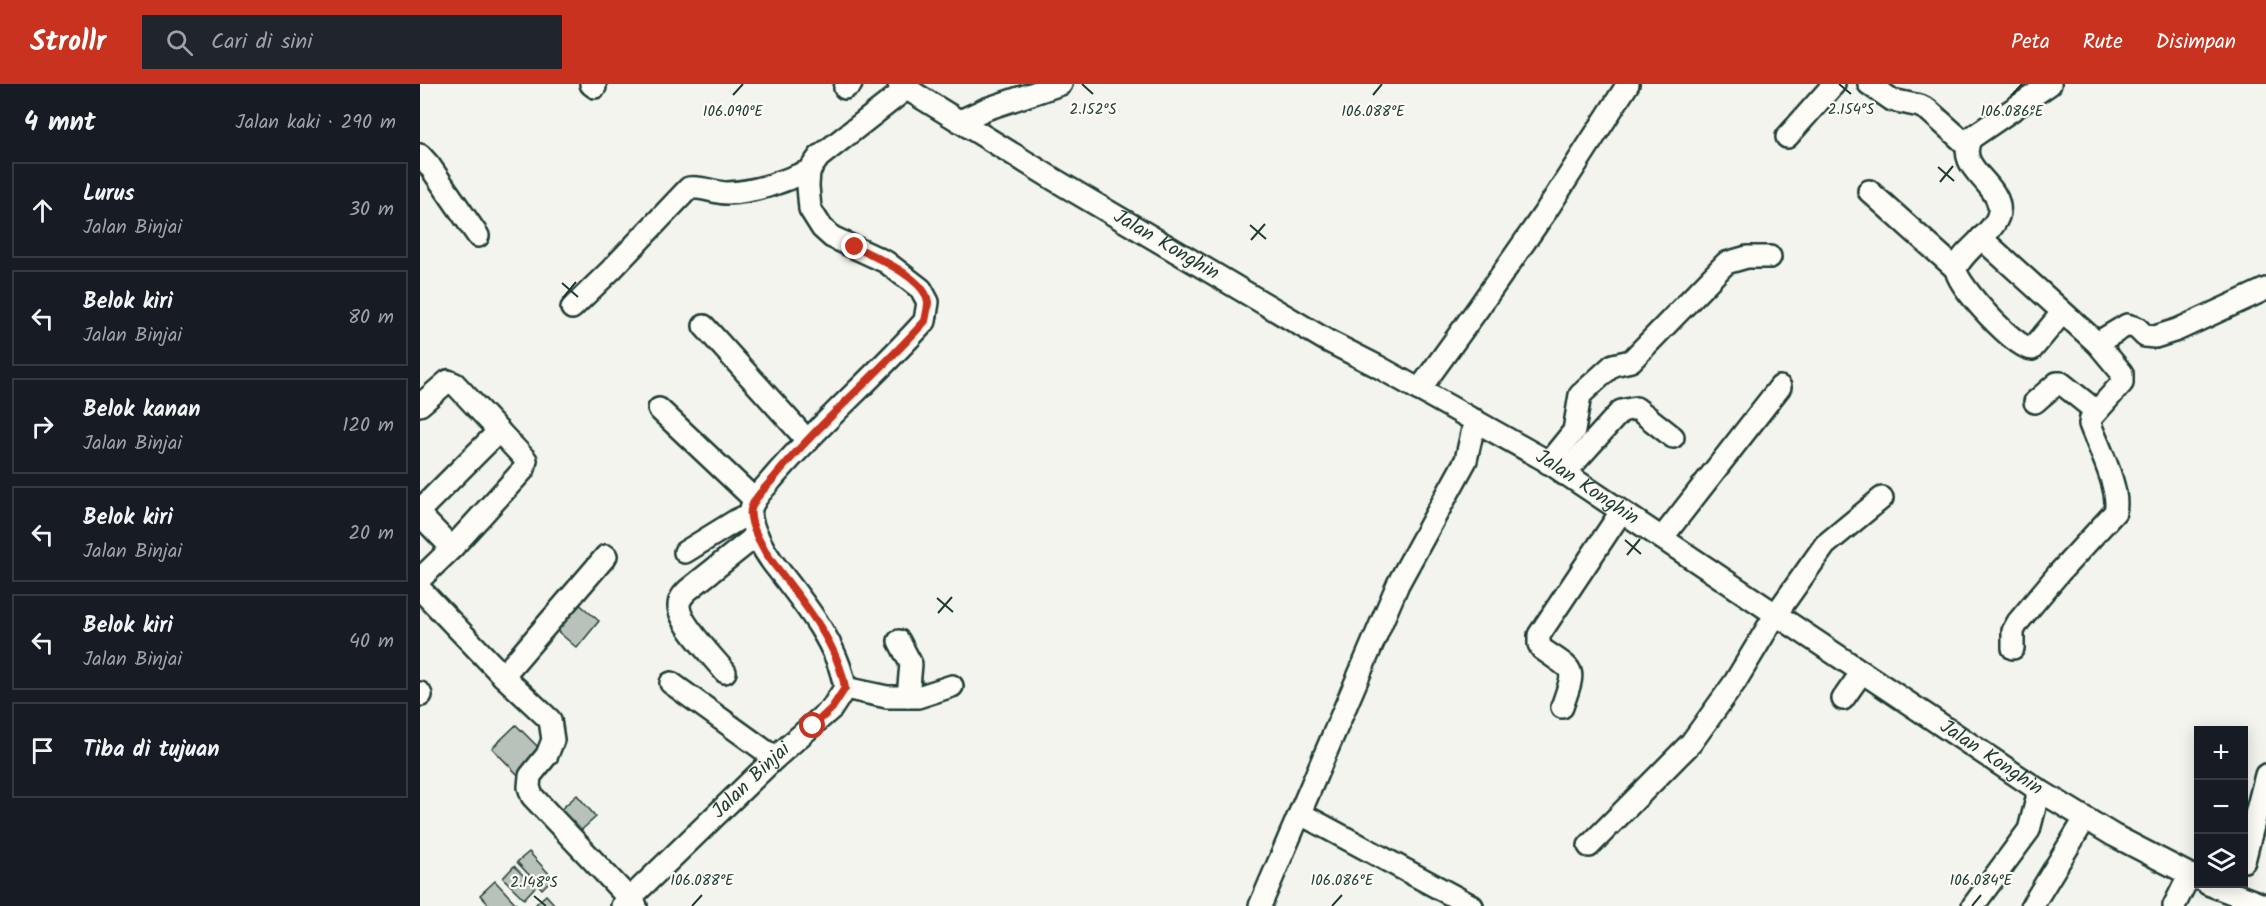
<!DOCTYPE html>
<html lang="id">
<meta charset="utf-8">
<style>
body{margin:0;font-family:Kalam,sans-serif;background:#20242c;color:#f1f3f6}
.controls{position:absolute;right:18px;bottom:18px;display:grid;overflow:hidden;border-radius:0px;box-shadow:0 3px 15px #0003}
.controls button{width:54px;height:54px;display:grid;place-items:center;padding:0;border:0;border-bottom:2px solid #363941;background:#171b24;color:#f1f3f6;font:30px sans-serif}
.stop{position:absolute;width:18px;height:18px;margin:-14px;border:4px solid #c8321e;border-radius:50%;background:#fff}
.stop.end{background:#c8321e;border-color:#fff;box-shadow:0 2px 6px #0008}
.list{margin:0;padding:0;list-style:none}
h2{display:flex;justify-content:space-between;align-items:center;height:78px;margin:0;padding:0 24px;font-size:26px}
h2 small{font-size:20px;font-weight:400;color:#9ea1a6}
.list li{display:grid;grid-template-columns:39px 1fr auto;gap:18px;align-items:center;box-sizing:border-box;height:96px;margin:0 12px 12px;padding:0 12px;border:2px solid #363941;border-radius:0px}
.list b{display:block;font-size:22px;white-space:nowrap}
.list p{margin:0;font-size:20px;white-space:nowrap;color:#9ea1a6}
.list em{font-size:20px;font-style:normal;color:#9ea1a6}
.icon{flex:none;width:33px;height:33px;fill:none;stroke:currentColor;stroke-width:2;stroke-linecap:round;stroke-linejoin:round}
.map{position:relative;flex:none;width:1846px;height:822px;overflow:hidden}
header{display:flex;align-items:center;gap:36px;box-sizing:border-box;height:84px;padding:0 30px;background:#c8321e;color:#fff}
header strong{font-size:28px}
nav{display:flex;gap:33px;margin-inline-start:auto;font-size:21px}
.search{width:420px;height:54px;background:#20242c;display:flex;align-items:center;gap:15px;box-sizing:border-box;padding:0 21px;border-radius:0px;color:#9ea1a6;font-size:22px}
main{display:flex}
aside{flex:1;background:#171b24}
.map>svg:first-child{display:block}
.building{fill:#b9c1bb;stroke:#1f3d34;stroke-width:1.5}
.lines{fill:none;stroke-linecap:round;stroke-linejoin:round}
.minor-casing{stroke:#1f3d34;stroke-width:26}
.minor{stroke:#fdfcf7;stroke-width:21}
.route{stroke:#c8321e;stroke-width:8}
.ticks{fill:none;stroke:#1f3d34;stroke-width:2}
.labels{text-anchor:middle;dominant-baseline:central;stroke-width:4.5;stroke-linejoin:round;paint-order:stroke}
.street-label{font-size:20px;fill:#1f3d34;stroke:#fdfcf7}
.ticks-label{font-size:15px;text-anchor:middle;fill:#1f3d34;stroke:#fdfcf7;stroke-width:4.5;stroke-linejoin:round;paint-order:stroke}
</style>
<header>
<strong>Strollr</strong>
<div class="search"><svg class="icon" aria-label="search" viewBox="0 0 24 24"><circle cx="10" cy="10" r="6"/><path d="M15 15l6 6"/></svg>Cari di sini</div>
<nav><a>Peta</a><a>Rute</a><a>Disimpan</a></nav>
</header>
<main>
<aside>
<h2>4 mnt<small>Jalan kaki · 290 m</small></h2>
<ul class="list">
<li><svg class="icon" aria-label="ahead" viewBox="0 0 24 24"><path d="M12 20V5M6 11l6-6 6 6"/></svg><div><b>Lurus</b><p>Jalan Binjai</p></div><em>30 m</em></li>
<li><svg class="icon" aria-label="left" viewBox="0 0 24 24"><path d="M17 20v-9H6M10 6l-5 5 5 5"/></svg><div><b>Belok kiri</b><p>Jalan Binjai</p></div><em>80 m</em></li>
<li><svg class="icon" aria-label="right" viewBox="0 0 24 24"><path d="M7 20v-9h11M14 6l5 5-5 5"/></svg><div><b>Belok kanan</b><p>Jalan Binjai</p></div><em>120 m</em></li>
<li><svg class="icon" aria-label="left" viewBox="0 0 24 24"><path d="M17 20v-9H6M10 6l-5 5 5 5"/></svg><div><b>Belok kiri</b><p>Jalan Binjai</p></div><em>20 m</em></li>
<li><svg class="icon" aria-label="left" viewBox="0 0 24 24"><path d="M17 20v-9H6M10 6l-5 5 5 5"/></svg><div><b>Belok kiri</b><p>Jalan Binjai</p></div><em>40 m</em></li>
<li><svg class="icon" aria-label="arrive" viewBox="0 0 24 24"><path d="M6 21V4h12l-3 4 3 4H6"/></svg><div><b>Tiba di tujuan</b></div></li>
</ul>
</aside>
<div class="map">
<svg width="1846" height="822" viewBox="0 0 1846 822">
<rect width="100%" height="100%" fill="#f4f4ef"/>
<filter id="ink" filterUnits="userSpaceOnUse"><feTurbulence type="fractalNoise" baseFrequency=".0167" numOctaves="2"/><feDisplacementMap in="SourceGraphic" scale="12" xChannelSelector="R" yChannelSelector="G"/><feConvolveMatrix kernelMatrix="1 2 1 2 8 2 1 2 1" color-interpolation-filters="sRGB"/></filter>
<g filter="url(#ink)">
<g class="building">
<path d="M 157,518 L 179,537 L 157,564 L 135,545 Z"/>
<path d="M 96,641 L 123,668 L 99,692 L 72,664 Z"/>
<path d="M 157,711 L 176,733 L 157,750 L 138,728 Z"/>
<path d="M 109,768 L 133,794 L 122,805 L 97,778 Z"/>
<path d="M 94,782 L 115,803 L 104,815 L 83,794 Z"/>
<path d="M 75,797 L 98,822 L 70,822 L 60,811 Z"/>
<path d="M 126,811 L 136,822 L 118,822 L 116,820 Z"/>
</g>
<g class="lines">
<g class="minor-casing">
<g id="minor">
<path d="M 171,0 L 175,3"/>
<path id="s1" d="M 479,0 L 635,96 L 906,256 L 957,282 L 1125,376 L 1617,705 L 1693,751 L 1778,795"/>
<path d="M 1449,0 L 1472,16 L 1500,22 L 1508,26 L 1547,61"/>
<path d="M 425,4 L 431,0"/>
<path d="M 540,37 L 566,25 L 641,0"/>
<path d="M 1367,53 L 1414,0"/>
<path d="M 0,71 L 9,81 L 58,152"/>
<path d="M 1449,107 L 1536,185 C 1537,202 1596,265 1612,265 L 1642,229"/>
<path d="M 1561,154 L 1677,259 L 1702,289 L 1702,299 L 1671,334 L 1670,340 C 1678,362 1701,406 1695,428 L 1639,489 L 1598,538 L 1593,547 L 1593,564"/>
<path d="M 1536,185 C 1543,164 1583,145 1579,122 C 1575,96 1535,83 1551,54 L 1630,0"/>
<path d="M 152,224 L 192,185 L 269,104 C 282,102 294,109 307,109 C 337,108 361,98 389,87"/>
<path d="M 284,242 L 388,357"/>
<path d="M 1677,259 L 1707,241 L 1717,244 L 1725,252 L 1735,253 L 1757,246 L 1846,205"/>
<path d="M 999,306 L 1057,226 L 1126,127 L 1208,0"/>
<path d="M 1615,318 L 1637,299 L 1641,299 L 1676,327"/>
<path d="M 0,321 L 28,297 L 35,300 L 106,376 L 104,385 L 32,464 L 0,495"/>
<path d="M 239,325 L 335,416"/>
<path d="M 1128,379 L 1154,347 L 1160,311 L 1193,281 L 1211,277 L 1306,179 L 1327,173 L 1350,173"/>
<path d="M 1144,390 L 1201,327 L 1216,324 L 1253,353"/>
<path d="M 0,426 L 79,347"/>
<path d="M 0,431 L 32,464"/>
<path d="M 1242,454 L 1360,303"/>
<path d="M 265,468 L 317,436 L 330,430"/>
<path d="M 0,505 L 83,592 L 130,636 L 133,656 L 127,671 L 110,692 L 109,703 L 112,712 L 216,822"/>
<path d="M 479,557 L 491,580 L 488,613"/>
<path d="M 305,588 C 294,574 259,539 259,522 C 259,515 263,511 268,506 L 337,451"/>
<path d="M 83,592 L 186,472"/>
<path d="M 251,599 L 355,674"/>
<path d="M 425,604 L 467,613 L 498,613 L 532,602"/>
<path d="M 0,609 L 1,611"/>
<path d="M 1423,615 L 1442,588"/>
<path d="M 1142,623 C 1156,582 1156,589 1122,565 L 1119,560 L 1119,551 L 1201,428"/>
<path d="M 881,730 L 1052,822"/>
<path d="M 1169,762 L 1271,659 L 1315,598 L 1356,530 L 1405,461 L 1462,414"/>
<path d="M 1824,777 L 1846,691"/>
<path d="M 1788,800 L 1846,822"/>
<path id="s2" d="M 202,822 L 355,674 L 412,624 L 425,604 C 418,559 381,515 353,479 C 344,467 328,440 331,425 C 333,414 345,404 352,395 C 400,339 456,292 505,237 L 508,218 L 501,205 L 466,178 L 412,153 L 402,144 L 390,125 L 388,102 L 389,87 L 399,73 L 486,5"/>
<path d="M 840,822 L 978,500 L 1046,376 L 1055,336"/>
<path d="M 1553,822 L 1609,746 L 1617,715 L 1617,705"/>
<path d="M 1612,822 L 1665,735"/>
<path d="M 1754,822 L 1769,792"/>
</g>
</g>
<use href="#minor" class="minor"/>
</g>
</g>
<g class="lines" filter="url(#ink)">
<path class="route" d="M 393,642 L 412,624 L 425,604 C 418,559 381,515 353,479 C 344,467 328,440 331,425 C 334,414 345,404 353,395 C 399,339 456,292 505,237 C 506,232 508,224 508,218 C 505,194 455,173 435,163"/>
</g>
<path class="ticks" d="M 662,0 L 673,10M 1419,0 L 1431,10M 313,11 L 323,0M 953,11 L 962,0M 1592,11 L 1602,0M 1518,83 L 1534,97M 1520,98 L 1533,82M 830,141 L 846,155M 831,156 L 845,140M 142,199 L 158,213M 143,214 L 156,198M 1205,456 L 1221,470M 1207,471 L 1220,455M 517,514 L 533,528M 518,529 L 532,513M 114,812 L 126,822M 272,822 L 282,811M 912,822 L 922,811M 1552,822 L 1561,811"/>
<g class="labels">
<g class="street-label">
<text stroke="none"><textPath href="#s1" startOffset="312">Jalan Konghin</textPath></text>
<text stroke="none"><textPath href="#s1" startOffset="798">Jalan Konghin</textPath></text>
<text stroke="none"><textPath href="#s1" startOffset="1284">Jalan Konghin</textPath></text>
<text stroke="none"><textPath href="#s2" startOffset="180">Jalan Binjai</textPath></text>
</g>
</g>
<g class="ticks-label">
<text x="673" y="30">2.152°S</text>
<text x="1431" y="30">2.154°S</text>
<text x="313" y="32">106.090°E</text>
<text x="953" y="32">106.088°E</text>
<text x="1592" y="32">106.086°E</text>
<text x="282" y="801">106.088°E</text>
<text x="922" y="801">106.086°E</text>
<text x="1561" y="801">106.084°E</text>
<text x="114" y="803">2.148°S</text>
</g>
</svg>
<div class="controls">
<button>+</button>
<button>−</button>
<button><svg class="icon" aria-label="layers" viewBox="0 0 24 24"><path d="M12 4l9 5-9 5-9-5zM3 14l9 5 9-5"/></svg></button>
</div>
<div class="stop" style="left:393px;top:642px"></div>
<div class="stop end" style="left:435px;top:163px"></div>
</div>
</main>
